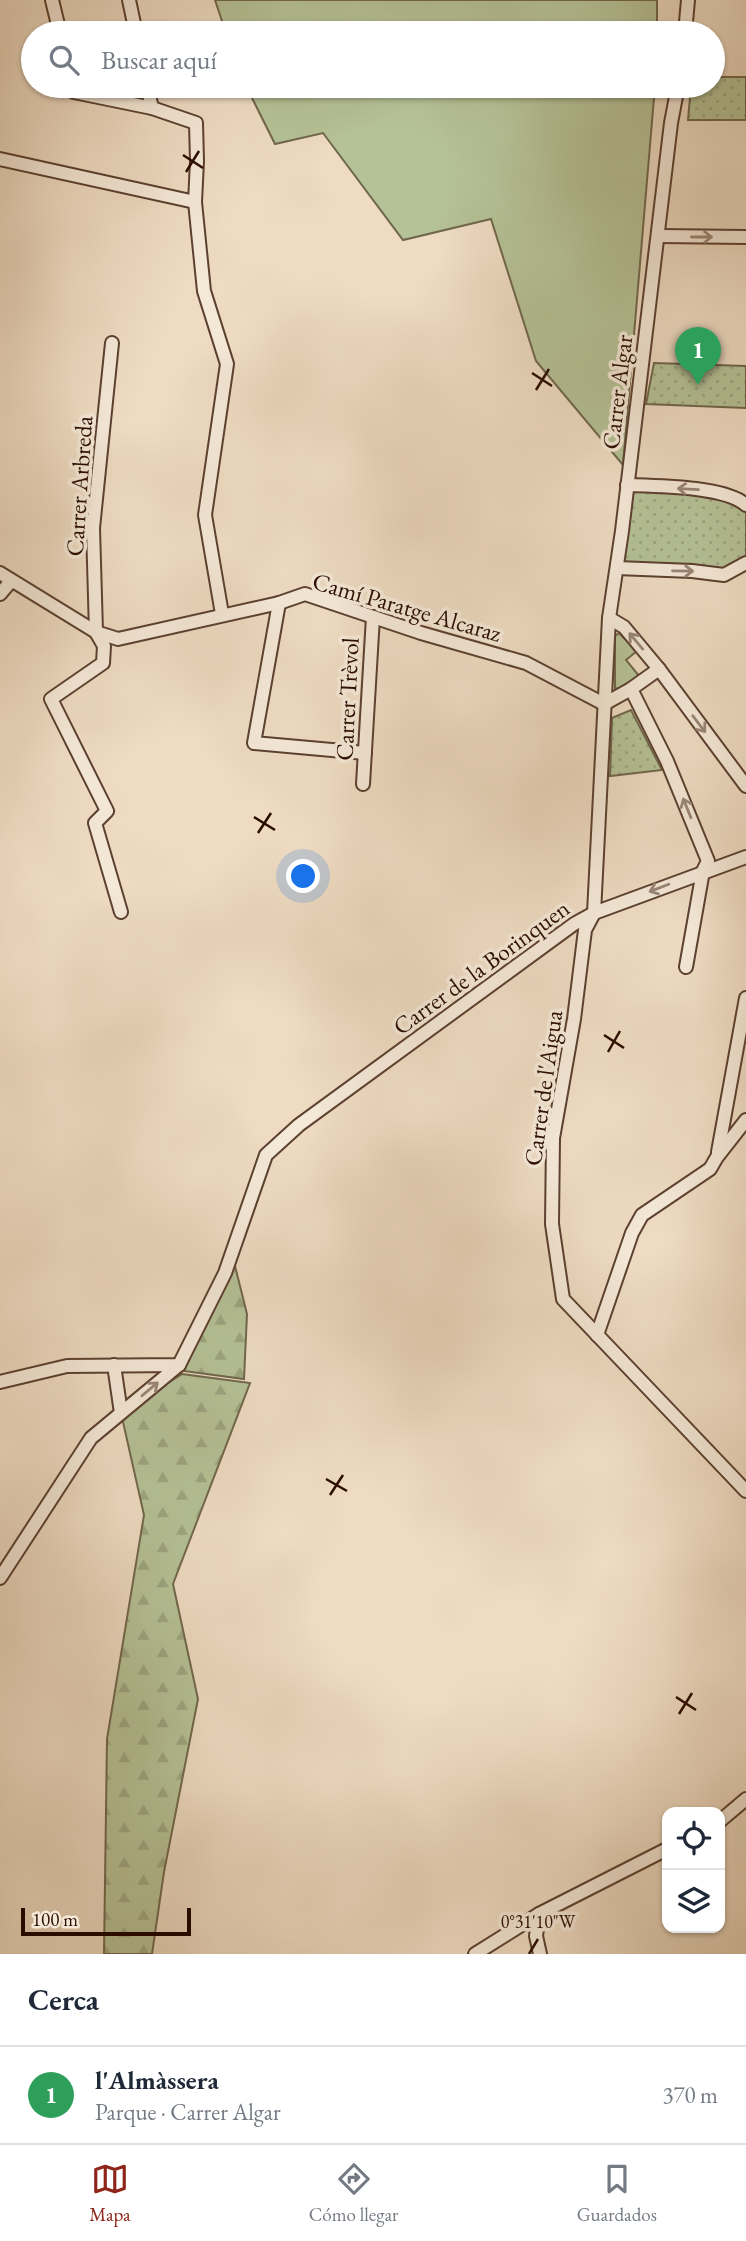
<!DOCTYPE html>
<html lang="es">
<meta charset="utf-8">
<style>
body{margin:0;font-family:"EB Garamond",serif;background:#f6f6f7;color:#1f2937}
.controls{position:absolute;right:21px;bottom:21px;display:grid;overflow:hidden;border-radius:14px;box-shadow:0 2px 5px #0004}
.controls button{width:63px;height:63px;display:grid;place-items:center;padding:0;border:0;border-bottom:2px solid #e0e1e3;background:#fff;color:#1f2937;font:35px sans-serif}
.scale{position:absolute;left:21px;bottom:18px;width:170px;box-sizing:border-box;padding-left:7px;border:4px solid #2b0d00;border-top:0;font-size:19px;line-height:24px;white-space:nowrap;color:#2b0d00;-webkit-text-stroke:5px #f4e8d7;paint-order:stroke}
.you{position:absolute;left:304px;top:877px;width:24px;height:24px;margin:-18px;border:5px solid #fff;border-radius:50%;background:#1a73e8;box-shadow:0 0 0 10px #1a73e833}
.badge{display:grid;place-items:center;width:46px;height:46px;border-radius:50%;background:#8f2418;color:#fff;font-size:23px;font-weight:700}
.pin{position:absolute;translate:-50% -58px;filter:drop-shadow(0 2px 4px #0008)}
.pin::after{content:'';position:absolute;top:37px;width:24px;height:21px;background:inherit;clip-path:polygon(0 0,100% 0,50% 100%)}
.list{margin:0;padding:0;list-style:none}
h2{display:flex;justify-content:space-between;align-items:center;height:91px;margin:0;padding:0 28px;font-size:30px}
h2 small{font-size:23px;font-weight:400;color:#747a83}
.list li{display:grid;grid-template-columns:46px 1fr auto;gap:21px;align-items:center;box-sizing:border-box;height:98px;padding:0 28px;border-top:2px solid #e0e1e3}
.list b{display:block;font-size:26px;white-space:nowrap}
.list p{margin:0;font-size:23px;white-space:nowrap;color:#747a83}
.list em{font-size:23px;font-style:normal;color:#747a83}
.icon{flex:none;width:38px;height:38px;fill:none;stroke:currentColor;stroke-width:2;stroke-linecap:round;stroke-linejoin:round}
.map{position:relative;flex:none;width:746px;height:1954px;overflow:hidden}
.search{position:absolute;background:#fff;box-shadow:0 2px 5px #0004;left:21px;right:21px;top:21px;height:77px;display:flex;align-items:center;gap:18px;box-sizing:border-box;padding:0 24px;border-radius:38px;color:#747a83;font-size:26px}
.sheet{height:189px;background:#fff}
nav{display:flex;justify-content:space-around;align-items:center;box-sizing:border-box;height:98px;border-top:2px solid #e0e1e3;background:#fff;font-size:19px;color:#747a83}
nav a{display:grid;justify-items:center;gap:4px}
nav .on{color:#8f2418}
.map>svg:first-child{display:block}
.grass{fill:#b5c196;stroke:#70674b;stroke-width:2}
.forest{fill:url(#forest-firs);stroke:#70674b;stroke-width:2}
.park{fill:url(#park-dots);stroke:#70674b;stroke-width:2}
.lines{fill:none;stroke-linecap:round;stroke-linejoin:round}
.street-casing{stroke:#5c4030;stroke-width:16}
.street{stroke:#f4e8d7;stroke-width:12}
.oneway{stroke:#9a8576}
.ticks{fill:none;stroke:#2b0d00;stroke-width:2.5}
.labels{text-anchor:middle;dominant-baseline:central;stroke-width:7;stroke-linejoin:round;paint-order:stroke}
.street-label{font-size:24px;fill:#2b0d00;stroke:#f4e8d7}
.ticks-label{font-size:18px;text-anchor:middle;fill:#2b0d00;stroke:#f4e8d7;stroke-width:7;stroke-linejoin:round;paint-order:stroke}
</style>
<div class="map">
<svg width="746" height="1954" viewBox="0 0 746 1954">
<defs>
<pattern id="forest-firs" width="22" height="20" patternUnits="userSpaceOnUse" patternTransform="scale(1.75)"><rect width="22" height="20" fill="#b5c196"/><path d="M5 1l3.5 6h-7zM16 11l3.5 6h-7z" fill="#9ca580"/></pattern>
<pattern id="park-dots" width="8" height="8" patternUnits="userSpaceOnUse" patternTransform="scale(1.75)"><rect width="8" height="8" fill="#b5c196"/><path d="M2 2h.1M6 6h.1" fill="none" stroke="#9ca580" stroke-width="1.8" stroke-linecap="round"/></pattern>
</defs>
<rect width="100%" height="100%" fill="#eedbc2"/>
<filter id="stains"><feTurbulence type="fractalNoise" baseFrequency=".00286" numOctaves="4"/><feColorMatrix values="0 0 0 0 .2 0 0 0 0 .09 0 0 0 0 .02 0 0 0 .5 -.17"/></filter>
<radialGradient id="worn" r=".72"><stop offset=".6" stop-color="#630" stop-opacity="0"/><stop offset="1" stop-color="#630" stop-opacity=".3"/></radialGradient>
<g class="grass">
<path d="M 215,0 L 657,0 L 657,33 L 226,33 Z"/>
<path d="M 246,86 L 655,86 L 623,465 L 536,361 L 491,219 L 403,240 L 323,133 L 275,144 Z"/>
<path d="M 619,633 L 637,651 L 626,660 L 640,677 L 621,690 L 615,688 L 615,636 Z"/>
</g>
<g class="forest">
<path d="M 234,1262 L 247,1314 L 244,1379 L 184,1371 Z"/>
<path d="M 182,1374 L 250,1383 L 173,1584 L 198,1699 L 164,1872 L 152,1954 L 104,1954 L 107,1739 L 144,1515 L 121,1413 Z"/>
</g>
<g class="park">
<path d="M 713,77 L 746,77 L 746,120 L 688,120 L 691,86 L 713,86 Z"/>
<path d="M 654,363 L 746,366 L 746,408 L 646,404 Z"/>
<path d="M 627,485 L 672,488 L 746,505 L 746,563 L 724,575 L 617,568 Z"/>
<path d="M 631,710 L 662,770 L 610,776 L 612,718 Z"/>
</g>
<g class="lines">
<g class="street-casing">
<g id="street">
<path d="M 52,0 L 60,33"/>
<path d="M 129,0 L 136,33"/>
<path d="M 685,33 L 688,0"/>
<path d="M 72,86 L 74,92 L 152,108 L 196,123 L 197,161 L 195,202 L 204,291 L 227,364 L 205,515 L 222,614"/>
<path d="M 147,86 L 152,108"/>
<path d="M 678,86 L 671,123 L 622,531 L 609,618 L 594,913 L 585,930 L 574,1019 L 553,1138 L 552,1224 L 563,1299 L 746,1491"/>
<path d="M 0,159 L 195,202"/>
<path d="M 659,236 L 746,237"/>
<path d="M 112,343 L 93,528 L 96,632 L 104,646 L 103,663 L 51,699 L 107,811 L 95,823 L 121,912"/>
<path d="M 627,485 C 656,486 725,486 746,505"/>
<path d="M 617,568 L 692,571 L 724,575 L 746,563"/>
<path d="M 0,573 L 96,632 L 118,639 L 279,603 L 305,594 L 421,633 L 526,663 L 604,704"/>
<path d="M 0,594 L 11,581"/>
<path d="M 279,603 L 254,743 L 365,753"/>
<path d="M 609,618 L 624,627 L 659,669 L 746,786"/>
<path d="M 631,689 L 667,761 L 708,861 L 703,871 L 686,967"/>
<path d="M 604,704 L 631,689 L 659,669"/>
<path d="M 363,784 L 373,617"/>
<path d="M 718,1152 L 746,998"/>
<path d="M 597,1335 L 632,1233 L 642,1215 L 710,1169 L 717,1157 L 746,1120"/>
<path d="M 114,1365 L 121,1413"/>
<path d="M 0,1382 L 67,1366 L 179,1365 L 225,1273 L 266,1155 L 299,1125 L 574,924 L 594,913 L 746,857"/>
<path d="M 0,1578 L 91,1438 L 179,1365"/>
<path d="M 720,1821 L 746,1799"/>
<path d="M 539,1914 L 536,1936 L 540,1954"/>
<path d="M 475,1954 L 539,1914 L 667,1849"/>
</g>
</g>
<use href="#street" class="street"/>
</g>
<defs><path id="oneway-shaft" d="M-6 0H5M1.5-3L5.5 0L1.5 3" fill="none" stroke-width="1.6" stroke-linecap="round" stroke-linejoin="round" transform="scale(1.75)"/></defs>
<g class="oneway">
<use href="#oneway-shaft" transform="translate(702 237)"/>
<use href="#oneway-shaft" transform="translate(688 489) rotate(-177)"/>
<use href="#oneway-shaft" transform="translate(683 571) rotate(1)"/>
<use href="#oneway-shaft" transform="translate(636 641) rotate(-130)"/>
<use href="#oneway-shaft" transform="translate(699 724) rotate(53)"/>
<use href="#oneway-shaft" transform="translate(687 808) rotate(-112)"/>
<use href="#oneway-shaft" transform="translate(659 888) rotate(159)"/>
<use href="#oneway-shaft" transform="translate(150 1389) rotate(-40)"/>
</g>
<path class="ticks" d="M 183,155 L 203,168M 186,172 L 199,151M 532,373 L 552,386M 536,390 L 549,369M 254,817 L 275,830M 258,833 L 271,813M 604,1035 L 624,1048M 608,1052 L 620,1031M 326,1479 L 347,1491M 330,1495 L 343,1475M 676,1697 L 696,1710M 679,1714 L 692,1693M 529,1954 L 538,1939"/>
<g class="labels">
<g class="street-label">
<text transform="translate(617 392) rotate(-83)">Carrer Algar</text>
<text transform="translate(79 486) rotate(-86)">Carrer Arbreda</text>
<text transform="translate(407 607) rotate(16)">Camí Paratge Alcaraz</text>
<text transform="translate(347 699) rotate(-87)">Carrer Trèvol</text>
<text transform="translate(481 967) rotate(-36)">Carrer de la Borinquen</text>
<text transform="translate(543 1088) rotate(-82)">Carrer de l'Aigua</text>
</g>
</g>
<g class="ticks-label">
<text x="538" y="1928">0°31'10"W</text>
</g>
<rect width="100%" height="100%" filter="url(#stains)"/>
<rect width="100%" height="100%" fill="url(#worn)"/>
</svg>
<div class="controls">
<button><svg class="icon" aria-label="locate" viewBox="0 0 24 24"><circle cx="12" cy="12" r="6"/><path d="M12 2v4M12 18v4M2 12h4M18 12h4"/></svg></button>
<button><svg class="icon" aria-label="layers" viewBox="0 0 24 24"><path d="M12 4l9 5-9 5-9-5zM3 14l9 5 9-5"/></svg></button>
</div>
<div class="scale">100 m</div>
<div class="you"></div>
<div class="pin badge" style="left:698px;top:385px;background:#2e9e5b">1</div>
<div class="search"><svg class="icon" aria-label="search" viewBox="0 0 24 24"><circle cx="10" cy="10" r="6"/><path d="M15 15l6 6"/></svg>Buscar aquí</div>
</div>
<section class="sheet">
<h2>Cerca<small></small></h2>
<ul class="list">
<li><span class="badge" style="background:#2e9e5b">1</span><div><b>l'Almàssera</b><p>Parque · Carrer Algar</p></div><em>370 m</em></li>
</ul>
</section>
<nav>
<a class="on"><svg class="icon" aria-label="map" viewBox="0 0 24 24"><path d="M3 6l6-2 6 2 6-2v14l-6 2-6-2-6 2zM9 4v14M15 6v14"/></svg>Mapa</a>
<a><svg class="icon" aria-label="directions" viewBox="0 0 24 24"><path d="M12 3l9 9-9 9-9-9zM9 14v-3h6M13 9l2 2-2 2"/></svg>Cómo llegar</a>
<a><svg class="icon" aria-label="saved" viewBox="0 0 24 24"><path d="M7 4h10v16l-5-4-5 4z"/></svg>Guardados</a>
</nav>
